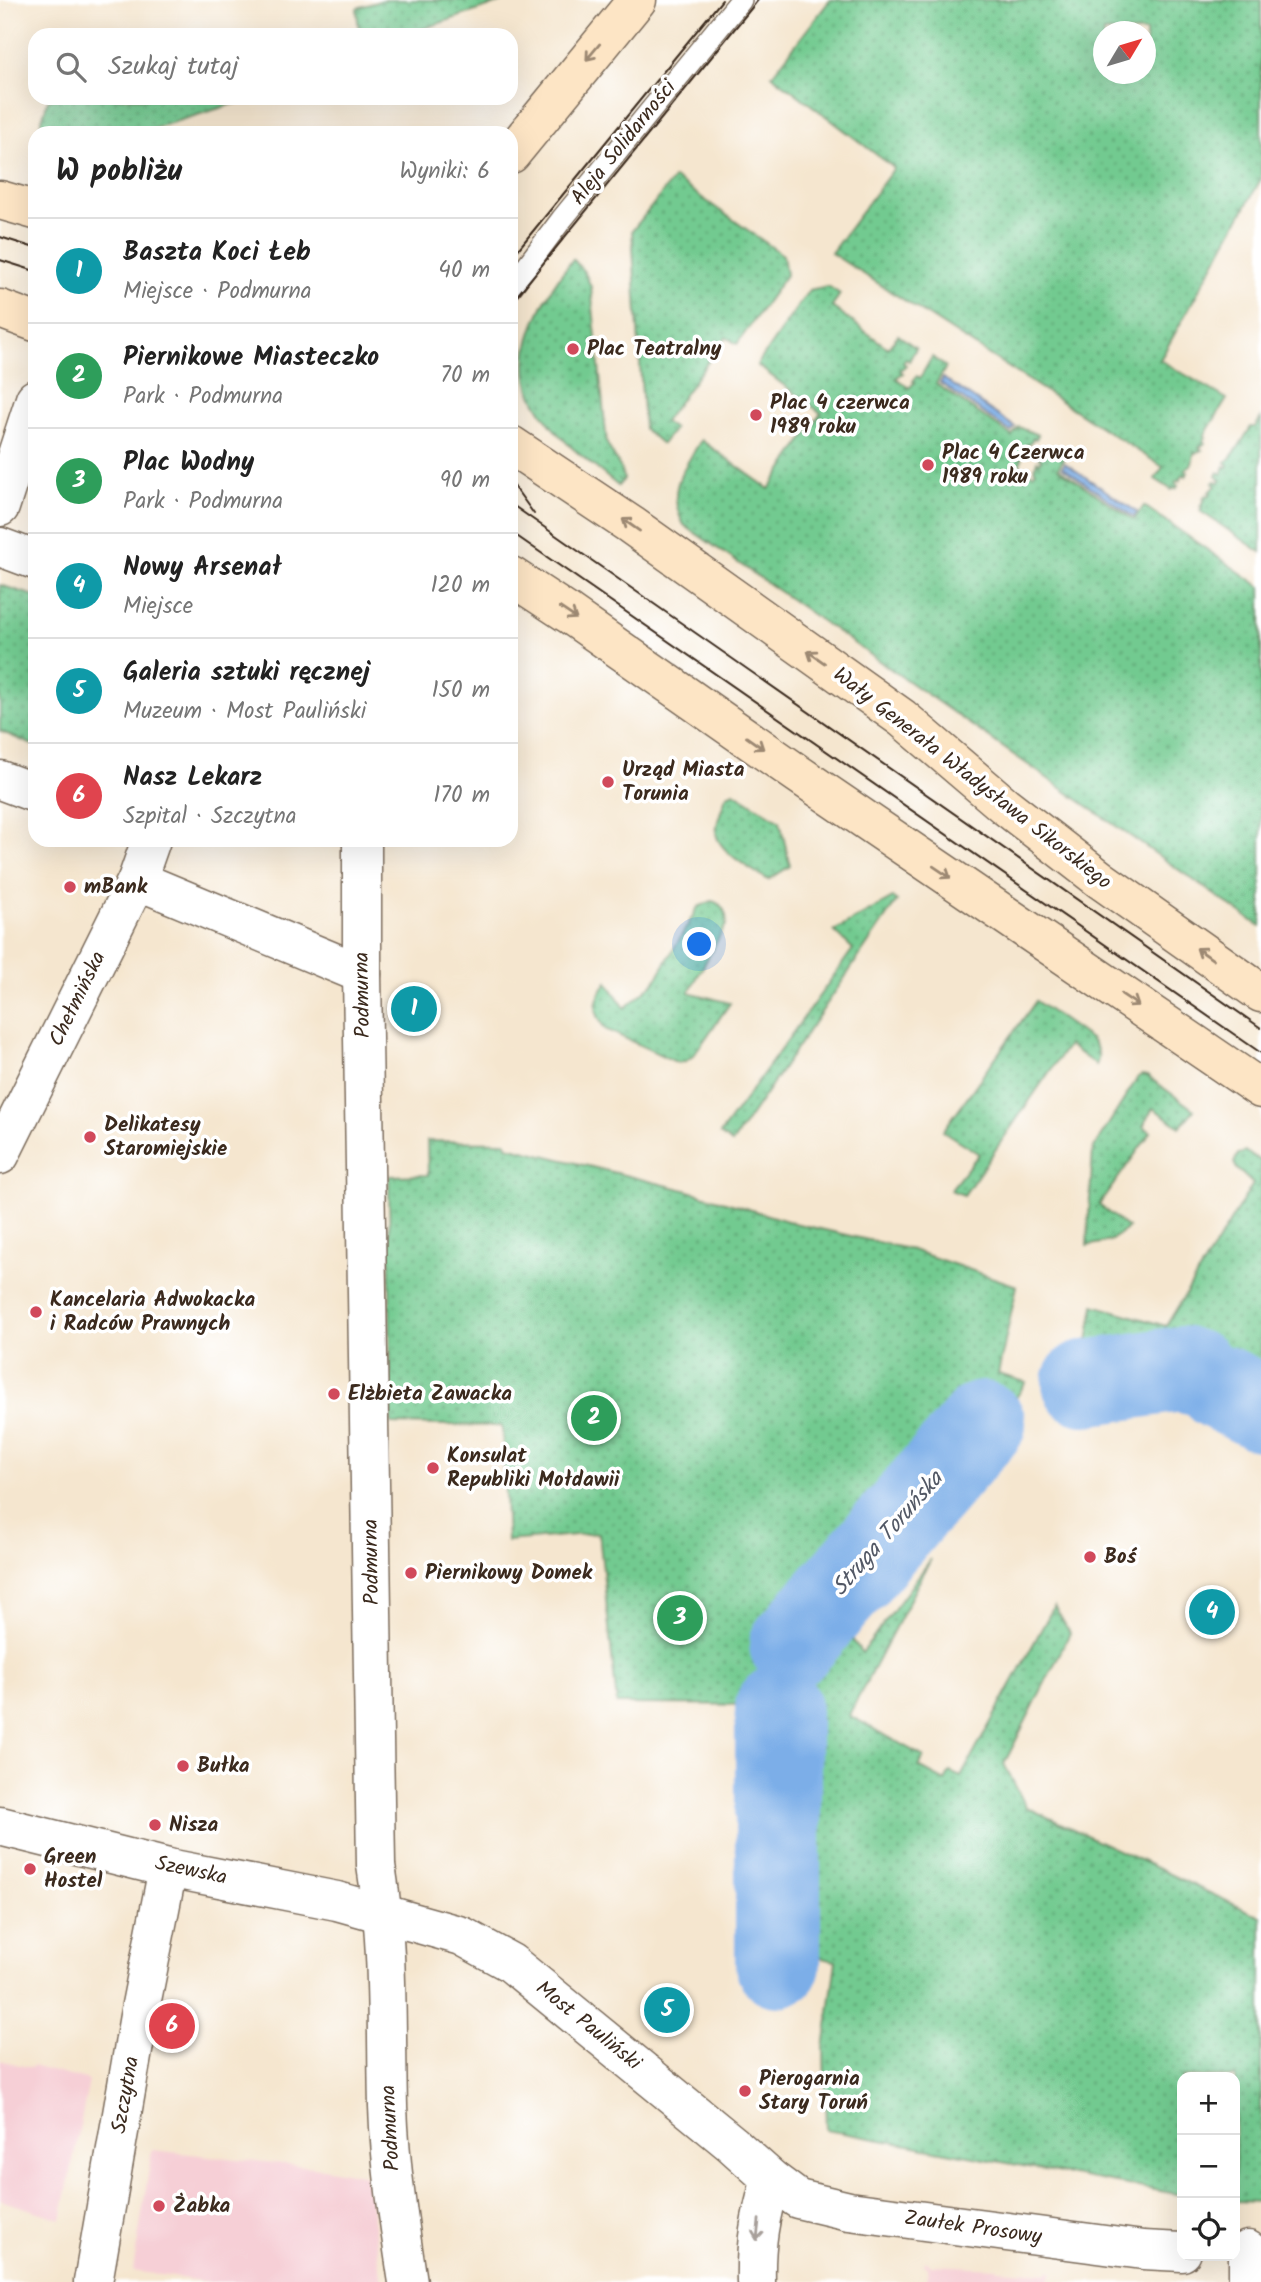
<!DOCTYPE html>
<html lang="pl">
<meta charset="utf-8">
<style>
body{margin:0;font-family:Kalam,sans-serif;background:#f2f2f2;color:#222}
.controls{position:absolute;right:21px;bottom:21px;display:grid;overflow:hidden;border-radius:14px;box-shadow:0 7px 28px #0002}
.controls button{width:63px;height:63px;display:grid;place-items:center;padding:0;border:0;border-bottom:2px solid #e0e0e0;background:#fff;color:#222;font:35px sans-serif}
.compass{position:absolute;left:1093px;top:21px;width:63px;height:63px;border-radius:50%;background:#fff;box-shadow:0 7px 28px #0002;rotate:52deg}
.you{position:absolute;left:700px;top:945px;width:24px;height:24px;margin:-18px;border:5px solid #fff;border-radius:50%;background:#1a73e8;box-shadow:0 0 0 10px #1a73e833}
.badge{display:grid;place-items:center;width:46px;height:46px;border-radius:50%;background:#111827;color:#fff;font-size:23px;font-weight:700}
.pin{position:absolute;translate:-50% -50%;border:4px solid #fff;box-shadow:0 2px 7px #0006}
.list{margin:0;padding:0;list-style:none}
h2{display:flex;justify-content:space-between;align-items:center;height:91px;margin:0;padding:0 28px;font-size:30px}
h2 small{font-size:23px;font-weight:400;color:#767676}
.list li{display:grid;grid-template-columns:46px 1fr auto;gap:21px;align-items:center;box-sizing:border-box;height:105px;padding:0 28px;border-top:2px solid #e0e0e0}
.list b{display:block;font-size:26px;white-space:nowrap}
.list p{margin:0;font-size:23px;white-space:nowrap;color:#767676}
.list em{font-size:23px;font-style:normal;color:#767676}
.icon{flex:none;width:38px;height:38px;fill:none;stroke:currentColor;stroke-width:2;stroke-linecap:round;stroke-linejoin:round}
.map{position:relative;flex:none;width:1261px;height:2282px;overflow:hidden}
.search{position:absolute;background:#fff;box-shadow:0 7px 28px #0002;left:28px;top:28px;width:490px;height:77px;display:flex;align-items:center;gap:18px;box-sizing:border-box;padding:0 24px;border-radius:21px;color:#767676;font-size:26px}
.panel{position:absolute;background:#fff;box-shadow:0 7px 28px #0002;left:28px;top:126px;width:490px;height:721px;border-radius:21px}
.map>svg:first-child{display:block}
.built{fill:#f6cfd6}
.grass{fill:url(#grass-dots);stroke:#567a57;stroke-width:2;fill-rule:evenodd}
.water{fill:#7caee8;stroke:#5c6c83;stroke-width:2}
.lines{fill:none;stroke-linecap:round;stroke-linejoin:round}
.river{stroke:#7caee8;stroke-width:86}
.lane-casing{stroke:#7c6c5c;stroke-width:24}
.street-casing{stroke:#7c6c5c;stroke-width:41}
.secondary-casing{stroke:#7c6c5c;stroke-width:41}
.lane{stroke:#fff;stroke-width:21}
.street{stroke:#fff;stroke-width:38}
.secondary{stroke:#fde5c5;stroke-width:38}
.tram{stroke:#3b2a1e;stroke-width:2}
.oneway{stroke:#9c8872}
.oneway2{stroke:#a79f9a}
.poi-dot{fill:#d1495b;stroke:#fff;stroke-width:2.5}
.labels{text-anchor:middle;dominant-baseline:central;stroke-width:7;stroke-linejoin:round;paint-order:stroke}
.street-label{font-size:21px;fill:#3b2a1e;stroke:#fff}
.poi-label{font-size:21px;font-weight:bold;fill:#3b2a1e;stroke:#fff;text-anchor:start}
.water-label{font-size:23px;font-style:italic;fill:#525865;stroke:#fff}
</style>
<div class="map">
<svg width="1261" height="2282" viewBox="0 0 1261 2282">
<defs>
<pattern id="grass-dots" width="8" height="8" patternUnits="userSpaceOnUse" patternTransform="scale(1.75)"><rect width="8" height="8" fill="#72ca90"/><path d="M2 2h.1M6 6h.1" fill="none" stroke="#5fa475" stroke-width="1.8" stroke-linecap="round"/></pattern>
</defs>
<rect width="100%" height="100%" fill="#fff"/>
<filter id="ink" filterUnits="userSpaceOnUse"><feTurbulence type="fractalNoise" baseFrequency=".0143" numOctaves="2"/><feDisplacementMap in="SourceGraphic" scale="14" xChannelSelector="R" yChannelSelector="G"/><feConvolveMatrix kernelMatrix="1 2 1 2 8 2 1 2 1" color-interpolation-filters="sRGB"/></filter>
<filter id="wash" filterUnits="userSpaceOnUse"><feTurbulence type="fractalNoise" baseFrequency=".00686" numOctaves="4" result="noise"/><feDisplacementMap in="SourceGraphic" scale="28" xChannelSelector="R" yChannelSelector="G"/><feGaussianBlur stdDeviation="1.57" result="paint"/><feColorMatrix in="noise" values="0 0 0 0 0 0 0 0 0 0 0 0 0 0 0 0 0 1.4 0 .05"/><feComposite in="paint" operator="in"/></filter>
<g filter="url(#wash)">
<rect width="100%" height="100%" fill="#f5e6cf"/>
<g class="built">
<path d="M 0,2060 L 31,2068 L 32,2066 L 89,2081 L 61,2219 L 0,2200 Z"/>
<path d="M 152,2150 L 323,2168 L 367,2176 L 382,2282 L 208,2282 L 133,2271 Z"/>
<path d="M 927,2261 L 931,2265 L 997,2268 L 998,2270 L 1046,2273 L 1050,2270 L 1053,2274 L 1050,2276 L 1049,2282 L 927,2282 L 928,2268 L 923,2264 Z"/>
</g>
<g class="grass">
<path d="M 383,0 L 509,0 L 404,35 L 359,35 L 357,8 Z"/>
<path d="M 830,0 L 1261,0 L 1261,179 L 1160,360 L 1227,399 L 1204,436 L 1206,437 L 1203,441 L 1205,443 L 1199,448 L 1202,450 L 1194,454 L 1192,464 L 1185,470 L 1188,472 L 1186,476 L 1183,474 L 1180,481 L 1178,480 L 1175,483 L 1178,486 L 1176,489 L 1174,488 L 1172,490 L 1155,479 L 1163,467 L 831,253 L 894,168 L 772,75 ZM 1104,32 L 1146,32 L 1146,74 L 1104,74 Z"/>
<path d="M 54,98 L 253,98 L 138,133 L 38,133 L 48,100 Z"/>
<path d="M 674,178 L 783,255 L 786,275 L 737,344 L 726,337 L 664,422 L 674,429 L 662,444 L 644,429 L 632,231 Z"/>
<path d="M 573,259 L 585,273 L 591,287 L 607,444 L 620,467 L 624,479 L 618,486 C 594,465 565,446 547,420 C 541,412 532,397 529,387 C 516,344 547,291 573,259 Z"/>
<path d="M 828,286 L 840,294 L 832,307 L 888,348 L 898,335 L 916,348 L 909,361 L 906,359 L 903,363 L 906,365 L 900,371 L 903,373 L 896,378 L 909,388 L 915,382 L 913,381 L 917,376 L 920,378 L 932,357 L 946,367 L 936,384 L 1012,436 L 1019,427 L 1038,435 L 1036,439 L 1033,438 L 1029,445 L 1027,444 L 1025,447 L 1028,449 L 1021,454 L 1022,460 L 1019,464 L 1033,474 L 1036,471 L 1034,469 L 1037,461 L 1039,463 L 1042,459 L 1039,457 L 1041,454 L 1043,455 L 1047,447 L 1050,449 L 1052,446 L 1066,455 L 1058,468 L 1134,520 L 1144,506 L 1261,587 L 1261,927 L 684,525 C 665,490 683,471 701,440 L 769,489 L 821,413 L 757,365 L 809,290 Z"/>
<path d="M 1261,418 L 1261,552 L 1200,511 L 1202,507 L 1200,506 L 1205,500 L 1203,498 L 1206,495 L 1209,496 L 1211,493 L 1209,492 L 1216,486 L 1213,483 L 1215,481 L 1219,483 L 1221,480 L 1216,476 L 1218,472 L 1222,474 L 1225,466 L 1227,468 L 1229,465 L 1226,462 C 1236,454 1243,439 1251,427 L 1255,427 Z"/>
<path d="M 0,585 L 35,596 L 35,746 L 0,731 Z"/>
<path d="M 734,792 L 780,821 L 790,866 L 768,880 C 753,870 716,851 716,831 C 717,821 722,809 725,799 L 727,795 Z"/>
<path d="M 893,898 L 897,901 L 732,1143 L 720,1134 L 853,949 L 834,931 Z"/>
<path d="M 712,901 C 723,904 728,914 726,925 L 689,992 L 730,1003 L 694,1055 L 686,1061 L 678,1063 L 605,1029 C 592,1010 594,1001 607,982 L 625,1008 L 654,983 L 698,907 Z"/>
<path d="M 1036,1001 L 1090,1039 C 1097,1047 1101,1055 1096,1065 L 1068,1045 L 964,1195 L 950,1190 L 979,1154 L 943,1131 Z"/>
<path d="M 1142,1075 L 1147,1076 L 1194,1110 L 1180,1127 L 1153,1108 L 1143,1126 L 1151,1132 L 1099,1205 L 1128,1228 L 1110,1241 L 1087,1246 L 1093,1149 L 1138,1077 Z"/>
<path d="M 427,1141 L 506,1142 L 507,1146 L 689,1191 L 794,1223 L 912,1250 L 1017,1286 L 998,1374 L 1026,1382 L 1016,1398 L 843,1626 L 862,1653 L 931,1559 L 849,1715 L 924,1757 L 919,1767 L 945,1781 L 950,1772 L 961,1777 L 1054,1606 L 1070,1633 L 1004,1764 L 1026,1807 L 1261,1917 L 1261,2202 L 1235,2201 L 1235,2077 L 1182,2077 L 1182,2195 L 826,2130 L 824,2048 L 836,1961 L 790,1952 L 788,1705 L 617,1704 L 599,1533 L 507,1541 L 502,1426 L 391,1424 L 389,1176 L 428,1175 Z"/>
<path d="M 1246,1152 L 1261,1161 L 1261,1398 L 1186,1361 L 1082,1378 L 1094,1305 L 1166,1326 L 1253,1184 L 1237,1169 L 1234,1163 L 1238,1154 Z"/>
</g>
<g class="water">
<path d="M 943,378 L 1015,427 L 1011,432 L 940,383 Z"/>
<path d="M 1065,463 L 1137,512 L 1134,517 L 1062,467 Z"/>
</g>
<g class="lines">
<g class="river">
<path d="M 1085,1383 L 1181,1369 L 1195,1373"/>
<path d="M 1221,1388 L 1261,1408"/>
<path d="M 792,1645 L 983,1424"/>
<path d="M 778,1964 L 778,1708"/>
</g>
</g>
</g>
<g filter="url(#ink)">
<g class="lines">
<g class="lane-casing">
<path id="lane" d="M 511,287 L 562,219 L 741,0"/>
</g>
<g class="street-casing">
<g id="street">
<path d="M 0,507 L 35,399"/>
<path d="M 0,547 L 35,560"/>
<path d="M 0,780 L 35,793"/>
<path d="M 362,840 L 362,974 L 376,1865 C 389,1945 386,2025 388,2106 C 390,2165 399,2224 408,2282"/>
<path d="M 137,880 L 362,974"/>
<path d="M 0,1155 L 137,880 L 151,840"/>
<path d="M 0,1826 L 168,1868 L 337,1901 L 462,1936 L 511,1963 L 732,2144 L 771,2179 L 798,2199 L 849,2211 L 1143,2250 L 1182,2252"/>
<path d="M 93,2282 L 140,2010 L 168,1868"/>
<path d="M 756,2282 C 755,2242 760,2217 771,2179"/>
<path d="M 1248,2282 L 1248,2250"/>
</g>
</g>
<g class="secondary-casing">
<g id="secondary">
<path d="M 511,154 L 637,0"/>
<path d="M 0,200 L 35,210"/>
<path d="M 0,309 L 35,322"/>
<path d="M 511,445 L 631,525 L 902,718 L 1004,805 L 1101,880 L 1261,993"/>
<path d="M 511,576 L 569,614 L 798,774 L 1261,1089"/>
</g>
</g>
<use href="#lane" class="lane"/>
<use href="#street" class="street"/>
<use href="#secondary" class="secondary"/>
<g class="tram">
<path d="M 0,237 L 35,248"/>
<path d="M 511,258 L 722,0"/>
<path d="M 0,260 L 35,271"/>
<path d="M 511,303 L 758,0"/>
<path d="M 511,482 L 534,514"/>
<path d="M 511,504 L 1261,1028"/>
<path d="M 511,532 L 1261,1053"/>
</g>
</g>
<defs><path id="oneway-shaft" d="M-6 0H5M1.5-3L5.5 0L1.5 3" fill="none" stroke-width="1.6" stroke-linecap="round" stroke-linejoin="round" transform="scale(1.75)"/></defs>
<g class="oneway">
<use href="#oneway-shaft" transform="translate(593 52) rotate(130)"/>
<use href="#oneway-shaft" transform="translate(631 525) rotate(-145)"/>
<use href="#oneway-shaft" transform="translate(568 613) rotate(34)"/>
<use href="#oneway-shaft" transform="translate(816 657) rotate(-145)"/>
<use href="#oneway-shaft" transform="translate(755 743) rotate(35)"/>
<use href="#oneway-shaft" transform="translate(942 872) rotate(34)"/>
<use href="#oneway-shaft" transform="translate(1205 954) rotate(-145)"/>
<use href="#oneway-shaft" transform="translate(1130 1000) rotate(34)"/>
</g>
<use class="oneway2" href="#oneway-shaft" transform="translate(758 2230) rotate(96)"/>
</g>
<g class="poi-dot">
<circle cx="573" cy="349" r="7"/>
<circle cx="756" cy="415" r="7"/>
<circle cx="928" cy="465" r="7"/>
<circle cx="608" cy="782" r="7"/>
<circle cx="70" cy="887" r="7"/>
<circle cx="90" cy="1137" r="7"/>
<circle cx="36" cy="1312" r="7"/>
<circle cx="334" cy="1394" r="7"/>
<circle cx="433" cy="1468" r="7"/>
<circle cx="1090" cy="1557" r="7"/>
<circle cx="411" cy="1573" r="7"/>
<circle cx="183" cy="1766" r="7"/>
<circle cx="155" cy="1825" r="7"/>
<circle cx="30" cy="1869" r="7"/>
<circle cx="745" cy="2091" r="7"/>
<circle cx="159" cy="2206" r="7"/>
</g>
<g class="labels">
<g class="street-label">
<text transform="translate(624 143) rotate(-51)">Aleja Solidarności</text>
<text transform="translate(972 779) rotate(38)">Wały Generała Władysława Sikorskiego</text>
<text transform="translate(363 995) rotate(-91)">Podmurna</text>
<text transform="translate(78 999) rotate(-64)">Chełmińska</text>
<text transform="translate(372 1562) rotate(-91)">Podmurna</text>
<text transform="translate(191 1871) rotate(12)">Szewska</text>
<text transform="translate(588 2026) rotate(39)">Most Pauliński</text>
<text transform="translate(126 2095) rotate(-80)">Szczytna</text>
<text transform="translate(391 2128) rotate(-93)">Podmurna</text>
<text transform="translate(973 2228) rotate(8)">Zaułek Prosowy</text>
</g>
<g class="poi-label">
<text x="587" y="349">Plac Teatralny</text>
<text x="770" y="403">Plac 4 czerwca<tspan x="770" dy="24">1989 roku</tspan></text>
<text x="942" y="453">Plac 4 Czerwca<tspan x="942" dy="24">1989 roku</tspan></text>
<text x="622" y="770">Urząd Miasta<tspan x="622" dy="24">Torunia</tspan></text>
<text x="84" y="887">mBank</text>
<text x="104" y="1125">Delikatesy<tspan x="104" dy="24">Staromiejskie</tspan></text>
<text x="50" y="1300">Kancelaria Adwokacka<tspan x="50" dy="24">i Radców Prawnych</tspan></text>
<text x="348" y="1394">Elżbieta Zawacka</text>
<text x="447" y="1456">Konsulat<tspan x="447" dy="24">Republiki Mołdawii</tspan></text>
<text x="1104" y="1557">Boś</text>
<text x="425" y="1573">Piernikowy Domek</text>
<text x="197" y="1766">Bułka</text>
<text x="169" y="1825">Nisza</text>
<text x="44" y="1857">Green<tspan x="44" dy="24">Hostel</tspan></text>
<text x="759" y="2079">Pierogarnia<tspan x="759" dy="24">Stary Toruń</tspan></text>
<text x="173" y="2206">Żabka</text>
</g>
<g class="water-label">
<text transform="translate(888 1534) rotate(-49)">Struga Toruńska</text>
</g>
</g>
</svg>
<div class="controls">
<button>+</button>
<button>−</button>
<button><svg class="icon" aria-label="locate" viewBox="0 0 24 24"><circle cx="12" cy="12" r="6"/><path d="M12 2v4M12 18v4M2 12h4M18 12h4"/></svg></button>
</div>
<svg class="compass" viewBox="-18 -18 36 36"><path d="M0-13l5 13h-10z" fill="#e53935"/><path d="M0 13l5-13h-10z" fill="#767676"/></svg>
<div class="you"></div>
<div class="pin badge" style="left:414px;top:1009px;background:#0f9aa8">1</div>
<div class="pin badge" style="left:594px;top:1418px;background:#2e9e5b">2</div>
<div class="pin badge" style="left:680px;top:1618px;background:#2e9e5b">3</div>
<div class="pin badge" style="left:1212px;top:1612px;background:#0f9aa8">4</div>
<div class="pin badge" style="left:667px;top:2010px;background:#0f9aa8">5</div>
<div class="pin badge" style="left:172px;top:2026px;background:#e0444e">6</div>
<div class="search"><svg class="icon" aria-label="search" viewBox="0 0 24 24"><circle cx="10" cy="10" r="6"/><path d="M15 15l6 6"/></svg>Szukaj tutaj</div>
<section class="panel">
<h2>W pobliżu<small>Wyniki: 6</small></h2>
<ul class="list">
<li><span class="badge" style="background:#0f9aa8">1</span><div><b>Baszta Koci Łeb</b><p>Miejsce · Podmurna</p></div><em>40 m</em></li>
<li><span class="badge" style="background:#2e9e5b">2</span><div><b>Piernikowe Miasteczko</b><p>Park · Podmurna</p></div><em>70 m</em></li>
<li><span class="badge" style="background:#2e9e5b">3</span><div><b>Plac Wodny</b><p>Park · Podmurna</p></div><em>90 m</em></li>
<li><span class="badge" style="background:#0f9aa8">4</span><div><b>Nowy Arsenał</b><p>Miejsce</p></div><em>120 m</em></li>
<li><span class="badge" style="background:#0f9aa8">5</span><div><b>Galeria sztuki ręcznej</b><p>Muzeum · Most Pauliński</p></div><em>150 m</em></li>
<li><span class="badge" style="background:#e0444e">6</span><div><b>Nasz Lekarz</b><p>Szpital · Szczytna</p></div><em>170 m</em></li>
</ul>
</section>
</div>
